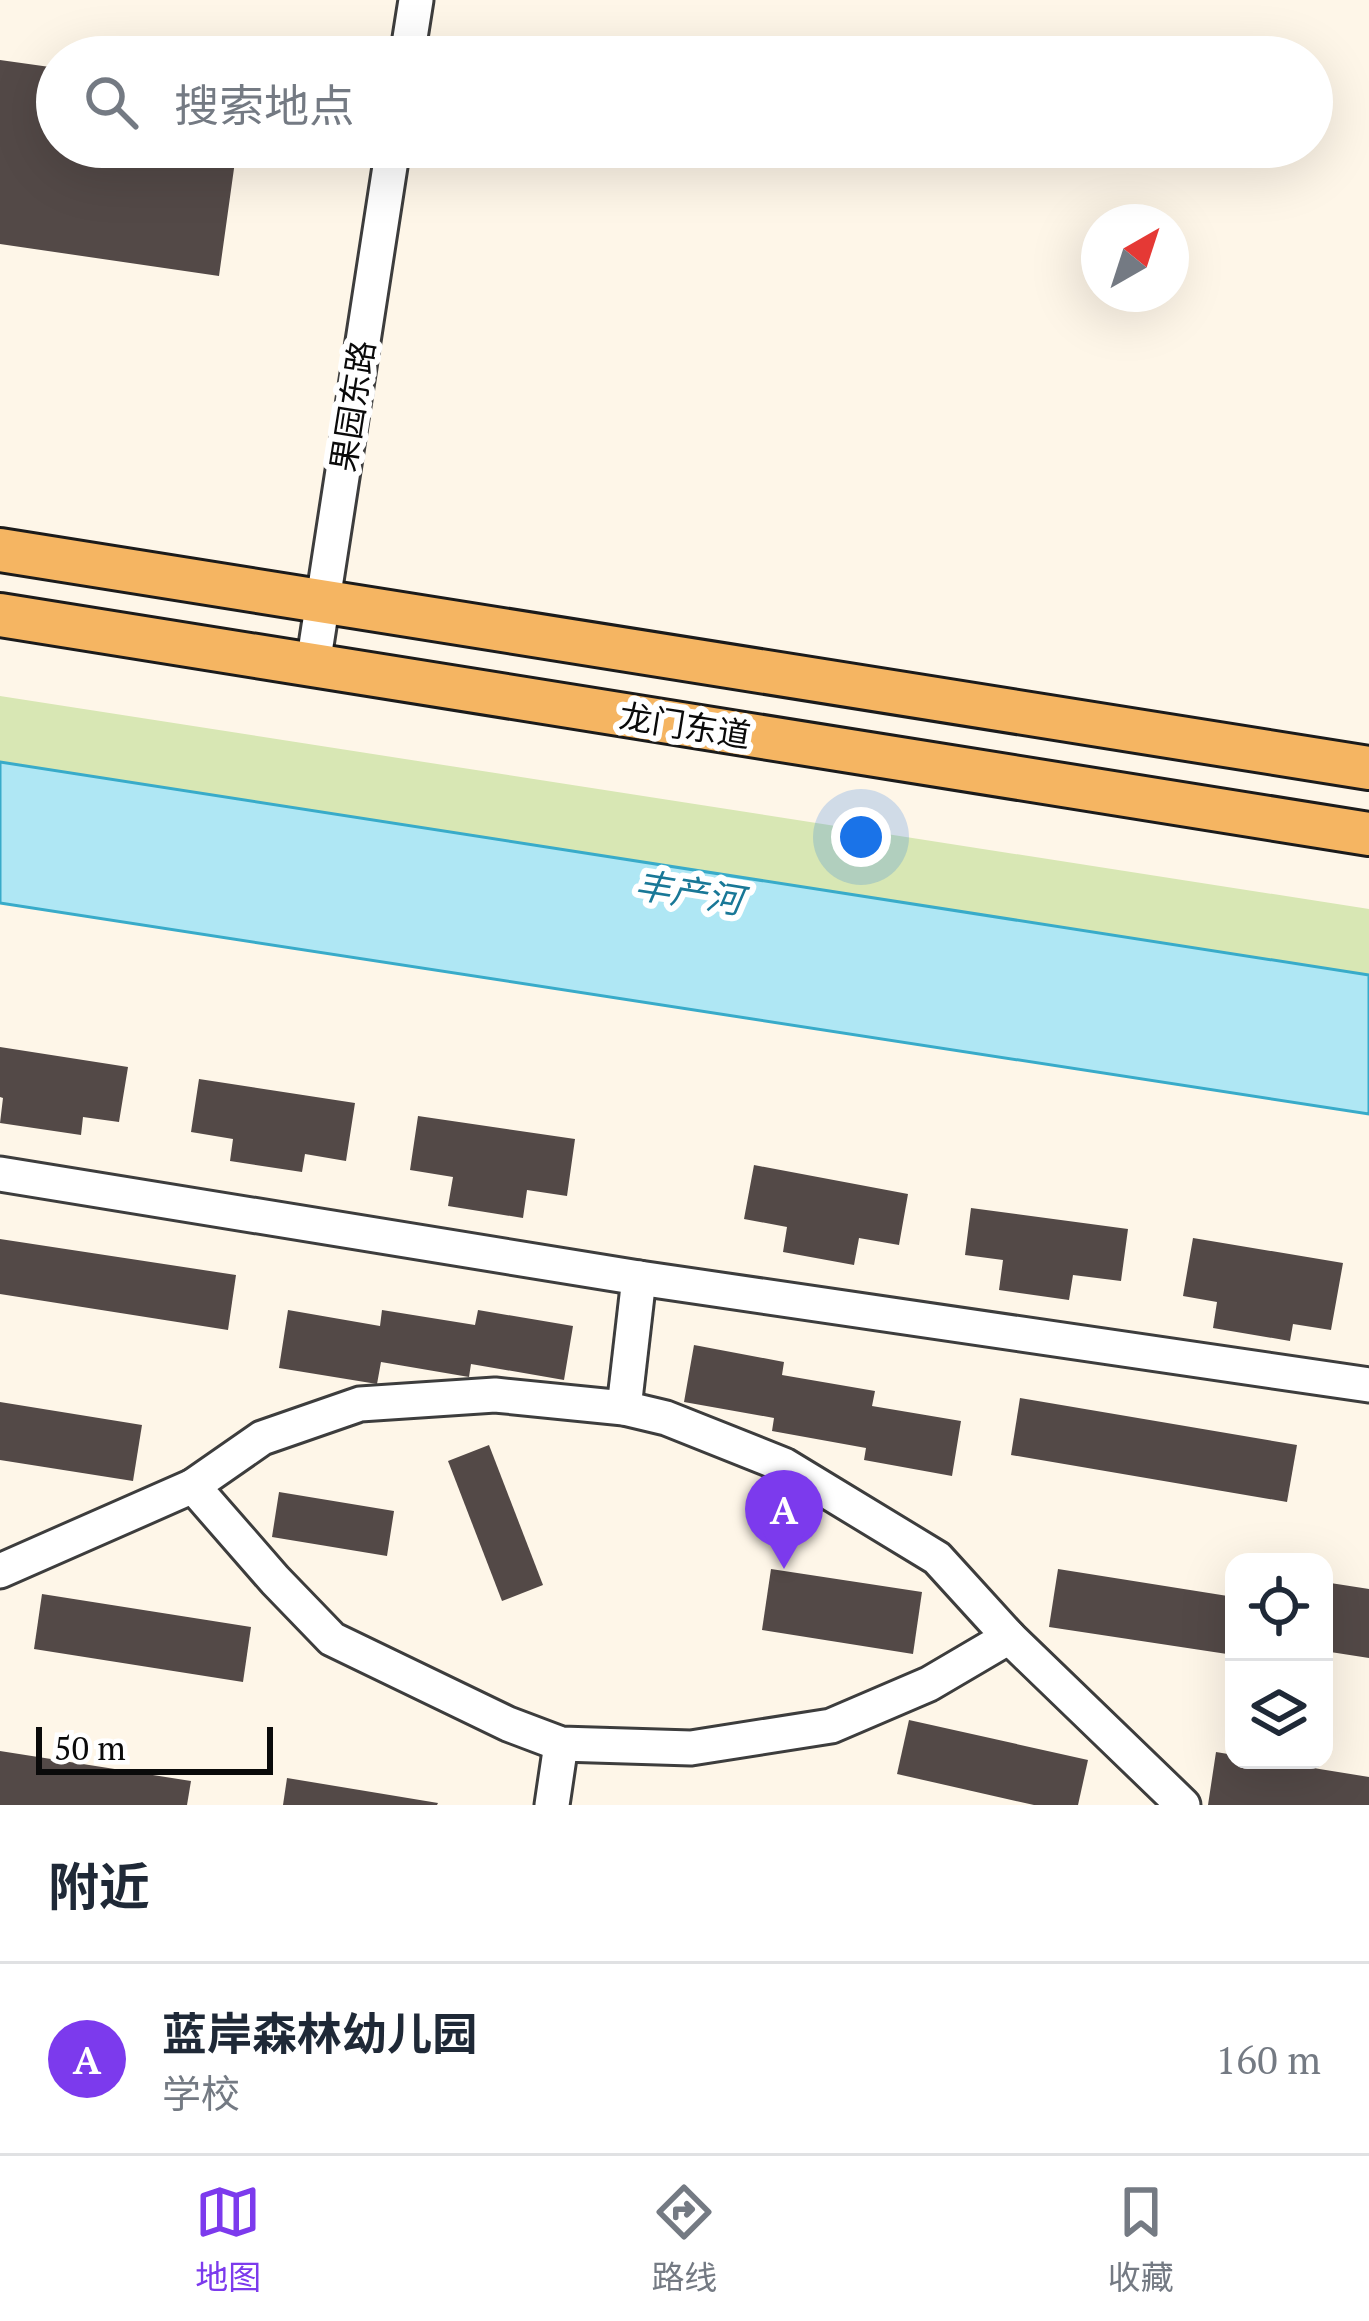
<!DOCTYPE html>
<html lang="zh">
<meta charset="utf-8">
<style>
body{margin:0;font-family:"PT Serif","Noto Sans SC",serif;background:#f6f6f7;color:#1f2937}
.controls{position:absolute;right:36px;bottom:36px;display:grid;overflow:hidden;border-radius:24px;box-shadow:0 12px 48px #0002}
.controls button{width:108px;height:108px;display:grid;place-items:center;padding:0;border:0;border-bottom:3px solid #e0e1e3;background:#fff;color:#1f2937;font:60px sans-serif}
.compass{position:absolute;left:1081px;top:204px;width:108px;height:108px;border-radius:50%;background:#fff;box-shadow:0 12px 48px #0002;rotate:39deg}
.scale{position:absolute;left:36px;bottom:30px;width:237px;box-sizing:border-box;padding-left:12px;border:6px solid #0a0a0a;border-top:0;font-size:33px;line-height:42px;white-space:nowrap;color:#0a0a0a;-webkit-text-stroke:9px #fff;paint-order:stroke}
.you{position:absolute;left:861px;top:837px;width:42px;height:42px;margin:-30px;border:9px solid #fff;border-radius:50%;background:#1a73e8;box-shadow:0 0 0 18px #1a73e833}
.badge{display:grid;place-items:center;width:78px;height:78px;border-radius:50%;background:#7c3aed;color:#fff;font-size:39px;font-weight:700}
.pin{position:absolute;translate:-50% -99px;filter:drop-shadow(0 3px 6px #0008)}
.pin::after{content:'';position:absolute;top:63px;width:42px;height:36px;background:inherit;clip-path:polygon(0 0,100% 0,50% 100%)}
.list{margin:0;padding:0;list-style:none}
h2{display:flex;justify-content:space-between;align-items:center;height:156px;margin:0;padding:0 48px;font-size:51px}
h2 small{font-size:39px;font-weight:400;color:#747a83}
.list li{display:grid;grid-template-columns:78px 1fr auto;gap:36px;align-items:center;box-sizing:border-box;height:192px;padding:0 48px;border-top:3px solid #e0e1e3}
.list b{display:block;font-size:45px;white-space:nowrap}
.list p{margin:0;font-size:39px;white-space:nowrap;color:#747a83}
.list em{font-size:39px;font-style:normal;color:#747a83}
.icon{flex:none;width:66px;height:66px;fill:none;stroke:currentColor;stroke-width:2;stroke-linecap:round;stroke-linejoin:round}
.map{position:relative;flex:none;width:1369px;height:1805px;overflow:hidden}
.search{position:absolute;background:#fff;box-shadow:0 12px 48px #0002;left:36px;right:36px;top:36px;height:132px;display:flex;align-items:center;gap:30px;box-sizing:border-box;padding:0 42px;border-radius:66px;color:#747a83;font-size:45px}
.sheet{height:348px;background:#fff}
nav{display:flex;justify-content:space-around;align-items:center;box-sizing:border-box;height:168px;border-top:3px solid #e0e1e3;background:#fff;font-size:33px;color:#747a83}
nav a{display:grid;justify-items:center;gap:6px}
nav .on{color:#7c3aed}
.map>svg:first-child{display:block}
.green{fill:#d8e7b4}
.water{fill:#afe7f4;stroke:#38abc9;stroke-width:3}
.building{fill:#534947}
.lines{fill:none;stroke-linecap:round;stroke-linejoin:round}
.minor-casing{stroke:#3d3d3d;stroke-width:39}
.major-casing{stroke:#1b1b1b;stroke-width:48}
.minor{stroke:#fff;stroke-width:33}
.major{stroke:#f5b562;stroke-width:42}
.labels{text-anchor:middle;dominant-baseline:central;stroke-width:12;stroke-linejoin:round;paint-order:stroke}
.street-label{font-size:33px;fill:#0a0a0a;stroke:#fff}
.water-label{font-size:36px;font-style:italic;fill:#197897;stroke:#fff}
</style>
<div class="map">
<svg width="1369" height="1805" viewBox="0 0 1369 1805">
<rect width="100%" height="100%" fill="#fef6e8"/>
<path class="green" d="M 0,696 L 1369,909 L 1369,975 L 0,762 Z"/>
<path class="water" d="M 0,762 L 1369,975 L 1369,1114 L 0,903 Z"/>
<g class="building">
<path d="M 0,60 L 57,68 L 57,147 L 237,147 L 219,276 L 0,244 Z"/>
<path d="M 0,1047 L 128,1067 L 119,1122 L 83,1117 L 81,1135 L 0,1123 L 3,1098 L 0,1097 Z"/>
<path d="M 199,1079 L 355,1103 L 346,1161 L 305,1154 L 302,1172 L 230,1161 L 233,1139 L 191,1132 Z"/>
<path d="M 418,1116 L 575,1139 L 567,1196 L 527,1190 L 523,1218 L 448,1206 L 453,1177 L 410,1170 Z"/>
<path d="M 754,1165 L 908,1194 L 899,1245 L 859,1238 L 854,1265 L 783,1252 L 787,1227 L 744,1219 Z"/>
<path d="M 971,1208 L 1128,1229 L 1121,1281 L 1073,1275 L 1069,1300 L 999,1290 L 1003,1260 L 965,1255 Z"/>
<path d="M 1193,1238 L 1343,1263 L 1331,1330 L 1293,1324 L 1290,1341 L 1213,1328 L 1217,1302 L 1183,1296 Z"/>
<path d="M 0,1239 L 236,1275 L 228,1330 L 0,1294 Z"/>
<path d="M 288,1310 L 380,1326 L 382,1310 L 475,1325 L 478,1310 L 573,1326 L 564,1380 L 471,1364 L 469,1377 L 381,1362 L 377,1384 L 279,1368 Z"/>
<path d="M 694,1345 L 784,1362 L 782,1375 L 875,1391 L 872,1406 L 961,1421 L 952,1476 L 864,1460 L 866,1448 L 772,1431 L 774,1418 L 684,1402 Z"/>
<path d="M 1020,1398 L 1297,1445 L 1287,1502 L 1011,1455 Z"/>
<path d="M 0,1402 L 142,1425 L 133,1481 L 0,1460 Z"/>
<path d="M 489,1445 L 543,1585 L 502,1601 L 448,1461 Z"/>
<path d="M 279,1492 L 394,1511 L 387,1556 L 272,1537 Z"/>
<path d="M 771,1569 L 922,1592 L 913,1654 L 762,1630 Z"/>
<path d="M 1058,1569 L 1234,1597 L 1227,1654 L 1049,1627 Z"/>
<path d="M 1324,1582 L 1369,1589 L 1369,1658 L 1324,1651 Z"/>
<path d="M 42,1594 L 251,1627 L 243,1682 L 34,1649 Z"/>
<path d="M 909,1720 L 1088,1760 L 1078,1805 L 1034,1805 L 897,1774 Z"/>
<path d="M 0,1751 L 191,1781 L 187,1805 L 0,1805 Z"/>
<path d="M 1216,1752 L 1234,1755 L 1234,1760 L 1264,1760 L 1369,1777 L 1369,1805 L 1208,1805 Z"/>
<path d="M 287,1778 L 438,1803 L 437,1805 L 283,1805 Z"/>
</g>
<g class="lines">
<g class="minor-casing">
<g id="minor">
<path d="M 407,57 L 416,0"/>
<path d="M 313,665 L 393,147"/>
<path d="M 0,1174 L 639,1278 L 1369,1385"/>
<path d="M 495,1395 L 624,1408 L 666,1418 L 784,1465 L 937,1558 L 1009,1637 L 929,1684 L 831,1726 L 691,1748 L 561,1744 L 508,1724 L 332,1639 L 275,1580 L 193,1486 L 262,1438 L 360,1404 Z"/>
<path d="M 624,1408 L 639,1278"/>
<path d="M 0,1571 L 193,1486"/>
<path d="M 1009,1637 L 1183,1805"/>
<path d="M 552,1805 L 561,1744"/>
</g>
</g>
<g class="major-casing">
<g id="major">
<path d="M 0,550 L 1369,768"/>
<path d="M 0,615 L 1369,834"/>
</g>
</g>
<use href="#minor" class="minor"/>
<use href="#major" class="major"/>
</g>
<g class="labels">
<g class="street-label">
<text transform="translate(352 406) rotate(-81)">果园东路</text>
<text transform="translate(685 725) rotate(9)">龙门东道</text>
</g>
<g class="water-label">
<text transform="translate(689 892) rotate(9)">丰产河</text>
</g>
</g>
</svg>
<div class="controls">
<button><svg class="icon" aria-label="locate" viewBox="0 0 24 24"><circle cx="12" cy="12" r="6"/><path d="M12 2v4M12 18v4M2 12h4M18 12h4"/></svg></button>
<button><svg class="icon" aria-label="layers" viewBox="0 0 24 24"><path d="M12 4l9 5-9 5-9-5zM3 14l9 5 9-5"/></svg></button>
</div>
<svg class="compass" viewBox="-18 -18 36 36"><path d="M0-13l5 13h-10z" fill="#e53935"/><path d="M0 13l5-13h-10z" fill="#747a83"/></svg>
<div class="scale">50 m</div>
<div class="you"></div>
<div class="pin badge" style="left:784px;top:1569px">A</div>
<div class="search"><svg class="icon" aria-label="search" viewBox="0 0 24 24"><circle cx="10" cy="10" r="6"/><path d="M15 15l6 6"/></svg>搜索地点</div>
</div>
<section class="sheet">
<h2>附近<small></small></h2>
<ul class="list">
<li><span class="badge">A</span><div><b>蓝岸森林幼儿园</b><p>学校</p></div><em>160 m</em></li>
</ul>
</section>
<nav>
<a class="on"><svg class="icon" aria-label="map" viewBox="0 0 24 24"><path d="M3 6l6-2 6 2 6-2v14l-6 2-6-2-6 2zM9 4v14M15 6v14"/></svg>地图</a>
<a><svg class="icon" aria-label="directions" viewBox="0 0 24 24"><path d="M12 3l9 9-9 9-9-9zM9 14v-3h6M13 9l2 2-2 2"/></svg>路线</a>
<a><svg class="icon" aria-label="saved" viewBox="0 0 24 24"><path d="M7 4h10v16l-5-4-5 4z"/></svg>收藏</a>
</nav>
